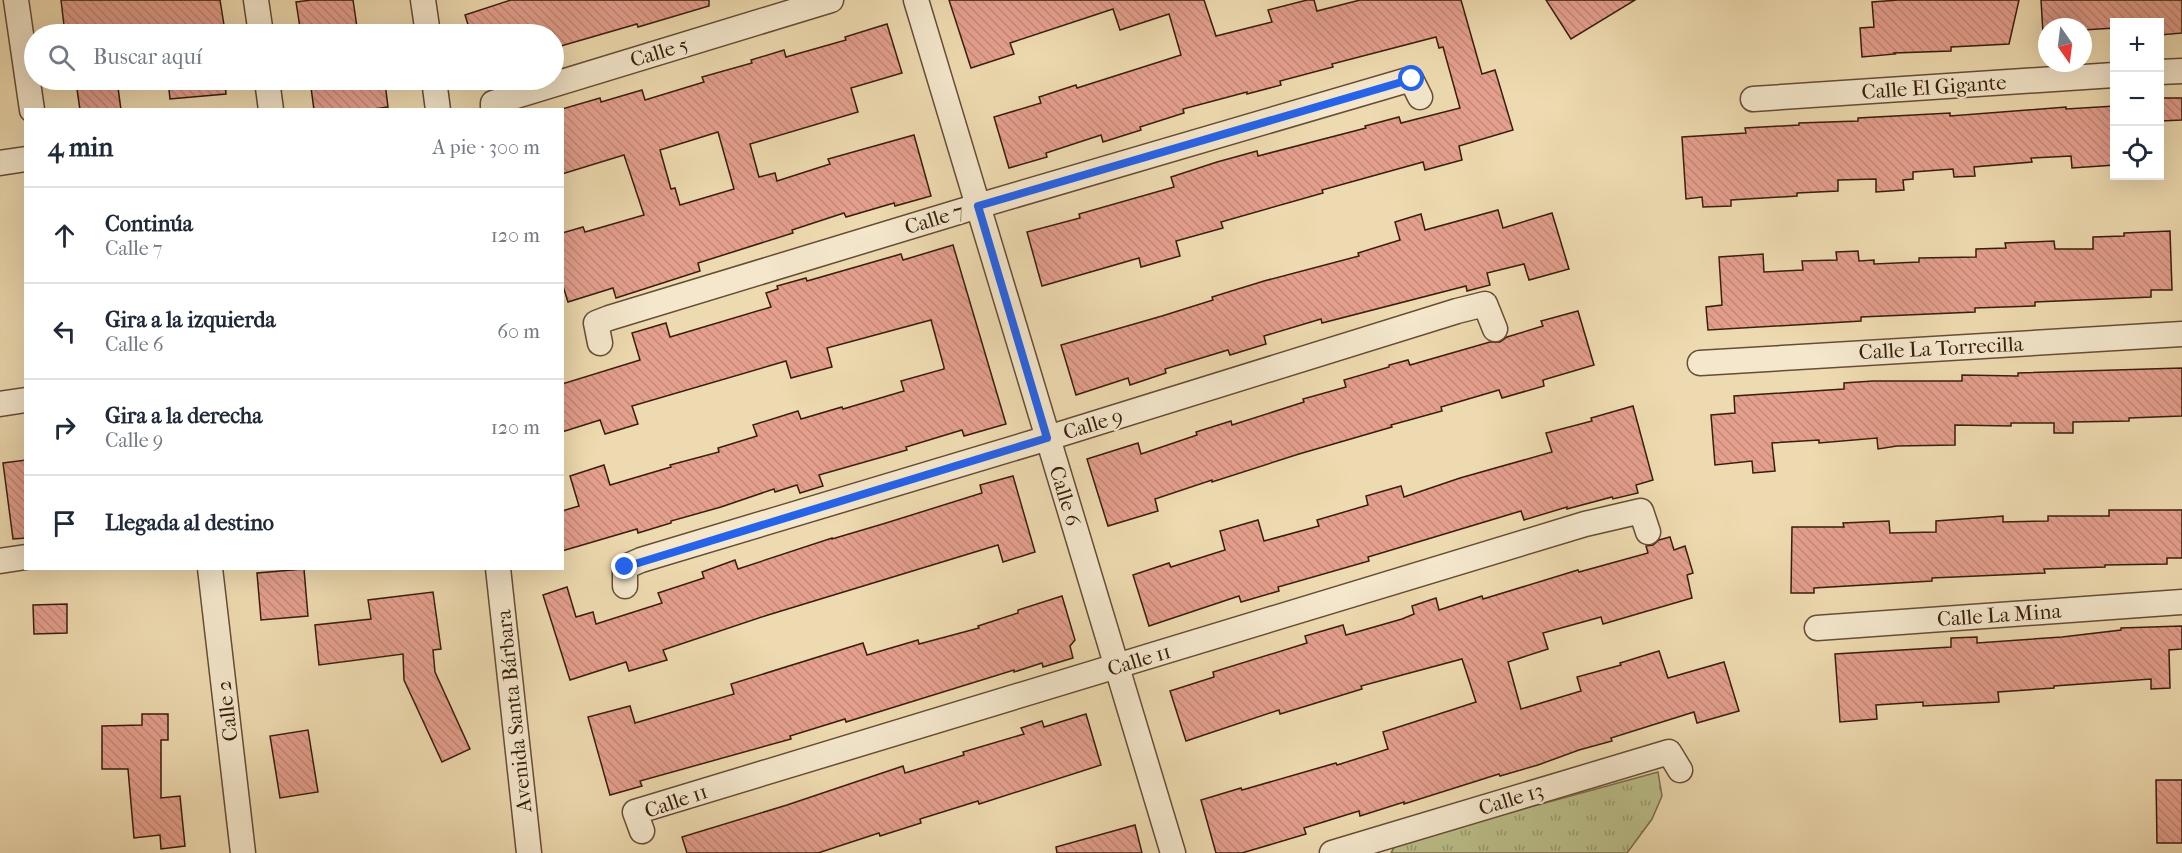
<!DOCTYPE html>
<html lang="es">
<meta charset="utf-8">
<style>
body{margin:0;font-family:"IM FELL French Canon",serif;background:#f6f6f7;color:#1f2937}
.controls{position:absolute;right:18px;top:18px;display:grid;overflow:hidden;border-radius:0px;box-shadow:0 6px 24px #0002}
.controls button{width:54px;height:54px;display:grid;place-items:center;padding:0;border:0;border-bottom:2px solid #e0e1e3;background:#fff;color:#1f2937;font:30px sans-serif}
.compass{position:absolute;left:2038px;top:18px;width:54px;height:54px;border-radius:50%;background:#fff;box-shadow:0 6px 24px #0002;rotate:166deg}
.stop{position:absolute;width:18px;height:18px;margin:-14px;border:4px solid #2563eb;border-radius:50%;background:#fff}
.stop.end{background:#2563eb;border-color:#fff;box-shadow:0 2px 6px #0008}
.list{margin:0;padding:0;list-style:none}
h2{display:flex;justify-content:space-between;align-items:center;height:78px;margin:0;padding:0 24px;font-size:26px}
h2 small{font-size:20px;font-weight:400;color:#747a83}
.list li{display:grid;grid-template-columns:39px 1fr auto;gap:18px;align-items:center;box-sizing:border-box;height:96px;padding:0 24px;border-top:2px solid #e0e1e3}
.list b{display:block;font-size:22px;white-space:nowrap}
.list p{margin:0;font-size:20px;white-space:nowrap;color:#747a83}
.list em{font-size:20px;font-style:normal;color:#747a83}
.icon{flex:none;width:33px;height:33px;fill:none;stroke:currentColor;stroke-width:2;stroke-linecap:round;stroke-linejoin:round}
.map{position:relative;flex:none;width:2182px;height:853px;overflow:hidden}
.search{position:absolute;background:#fff;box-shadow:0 6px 24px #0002;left:24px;top:24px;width:540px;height:66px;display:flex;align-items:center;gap:15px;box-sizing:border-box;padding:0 21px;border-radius:33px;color:#747a83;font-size:22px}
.panel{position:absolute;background:#fff;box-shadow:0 6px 24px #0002;left:24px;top:108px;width:540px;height:462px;border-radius:0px}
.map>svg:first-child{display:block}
.park{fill:url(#park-tufts);stroke:#7a6e4c;stroke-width:1.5}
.building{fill:url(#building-back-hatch);stroke:#381e0d;stroke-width:1.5;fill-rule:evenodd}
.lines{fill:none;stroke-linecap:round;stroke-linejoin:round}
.minor-casing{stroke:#664d36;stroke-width:27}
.minor{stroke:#f4e7cc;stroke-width:24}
.route{stroke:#2563eb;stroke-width:8}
.labels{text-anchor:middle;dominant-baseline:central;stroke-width:4.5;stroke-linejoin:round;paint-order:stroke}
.street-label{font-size:21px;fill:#381e0d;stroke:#f4e7cc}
</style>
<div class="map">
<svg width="2182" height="853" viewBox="0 0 2182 853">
<defs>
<pattern id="park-tufts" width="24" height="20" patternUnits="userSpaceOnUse" patternTransform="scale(1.5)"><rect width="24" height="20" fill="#bbbf8a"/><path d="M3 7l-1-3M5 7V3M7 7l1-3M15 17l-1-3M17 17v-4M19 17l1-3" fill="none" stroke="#999b6f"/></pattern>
<pattern id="building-back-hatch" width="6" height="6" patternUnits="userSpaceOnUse" patternTransform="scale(1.5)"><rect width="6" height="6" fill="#e49f8d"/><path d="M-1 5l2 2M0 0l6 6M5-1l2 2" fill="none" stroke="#c48878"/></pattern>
</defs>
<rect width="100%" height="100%" fill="#eedab0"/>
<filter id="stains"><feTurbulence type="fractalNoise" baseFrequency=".00333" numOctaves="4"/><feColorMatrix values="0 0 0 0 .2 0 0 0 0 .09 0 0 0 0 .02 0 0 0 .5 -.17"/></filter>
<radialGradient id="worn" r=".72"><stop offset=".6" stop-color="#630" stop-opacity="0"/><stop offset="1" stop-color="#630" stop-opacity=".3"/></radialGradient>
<path class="park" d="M 1658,772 L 1662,796 L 1652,819 L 1627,853 L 1391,853 L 1396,844 Z"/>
<g class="building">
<path d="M 61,0 L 220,0 L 224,25 L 157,34 L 99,34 L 99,32 L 65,34 Z"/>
<path d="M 311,0 L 353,0 L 358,34 L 301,34 L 296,2 Z"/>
<path d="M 511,0 L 709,0 L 709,6 L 638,27 L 637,24 L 554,48 L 554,34 L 471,34 L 465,15 Z"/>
<path d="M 949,0 L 1204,0 L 1216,36 L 1272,22 L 1268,10 L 1307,0 L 1314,0 L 1317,11 L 1360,0 L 1461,0 L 1482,74 L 1495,70 L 1513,130 L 1459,146 L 1462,160 L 1425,170 L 1423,162 L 1322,190 L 1323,193 L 1221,222 L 1223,228 L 1176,241 L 1180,256 L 1141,267 L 1139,258 L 1042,286 L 1027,232 L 1080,218 L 1079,214 L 1174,187 L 1171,177 L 1217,162 L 1257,151 L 1258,156 L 1366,128 L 1365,126 L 1399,117 L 1401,123 L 1460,108 L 1443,47 L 1439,48 L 1436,37 L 1332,64 L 1333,67 L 1280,81 L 1281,85 L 1247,94 L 1247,92 L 1183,109 L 1184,113 L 1140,127 L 1141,130 L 1103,142 L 1101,135 L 1046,153 L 1047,157 L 1009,168 L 994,117 L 1041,103 L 1039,97 L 1076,85 L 1077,88 L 1181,55 L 1169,14 L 1120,30 L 1113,9 L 1010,43 L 1014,54 L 971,68 Z"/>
<path d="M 1546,0 L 1635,0 L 1571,39 Z"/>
<path d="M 1898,0 L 2019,0 L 2009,44 L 1951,47 L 1951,51 L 1894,53 L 1895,54 L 1862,57 L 1860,28 L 1874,27 L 1872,2 Z"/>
<path d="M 2041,0 L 2182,0 L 2182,33 L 2160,35 L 2160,22 L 2115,22 L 2115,28 L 2083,30 L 2083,27 L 2047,27 L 2047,33 L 2043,33 Z"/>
<path d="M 887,24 L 902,73 L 851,88 L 858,112 L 750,144 L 759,177 L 775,173 L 777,181 L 830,164 L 828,159 L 914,135 L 931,196 L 895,206 L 894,203 L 846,217 L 844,213 L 792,230 L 793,233 L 698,263 L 700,271 L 616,298 L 613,288 L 568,302 L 562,283 L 562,233 L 583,227 L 585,232 L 644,215 L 624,155 L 562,174 L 562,109 L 600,98 L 601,102 L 642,90 L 645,100 L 704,82 L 702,77 L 752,63 L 751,60 L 784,50 L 786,57 L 846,40 L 845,37 ZM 718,132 L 734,189 L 680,205 L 675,188 L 671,189 L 660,150 Z"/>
<path d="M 89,80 L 117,80 L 121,110 L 80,110 L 76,82 Z"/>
<path d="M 168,80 L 225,80 L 226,94 L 170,99 Z"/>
<path d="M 310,80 L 367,80 L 368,85 L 385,83 L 388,107 L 367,110 L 314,110 Z"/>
<path d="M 2160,98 L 2182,98 L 2182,120 L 2161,121 Z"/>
<path d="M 2115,106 L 2115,165 L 2072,168 L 2071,156 L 2031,158 L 2032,162 L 1974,167 L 1975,176 L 1954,177 L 1953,169 L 1913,172 L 1913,179 L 1903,180 L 1904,190 L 1876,192 L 1876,179 L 1838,180 L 1838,191 L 1797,193 L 1797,196 L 1731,200 L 1731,206 L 1703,207 L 1702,197 L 1686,199 L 1682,137 L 1746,133 L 1745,128 L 1799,125 L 1799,123 L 1858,121 L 1858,118 L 1950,113 L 1950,116 L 2066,107 L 2066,109 Z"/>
<path d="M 1498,210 L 1503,228 L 1552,213 L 1569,269 L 1529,280 L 1524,264 L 1487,273 L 1490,285 L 1467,291 L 1466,286 L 1322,323 L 1321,319 L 1264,336 L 1266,344 L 1230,355 L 1228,350 L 1165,369 L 1166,373 L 1130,385 L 1128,378 L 1076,395 L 1061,345 L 1162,316 L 1213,300 L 1212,297 L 1264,281 L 1359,256 L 1358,253 L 1400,240 L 1395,222 L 1421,214 L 1425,230 Z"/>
<path d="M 2170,231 L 2172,290 L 2151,290 L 2151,297 L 2035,302 L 2035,306 L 1975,308 L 1975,312 L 1861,317 L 1861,321 L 1708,330 L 1706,307 L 1722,305 L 1719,257 L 1763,254 L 1764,272 L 1803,270 L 1802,261 L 1837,260 L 1836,252 L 1858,251 L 1859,261 L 1874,260 L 1874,264 L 1919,262 L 1919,258 L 1976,257 L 1976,249 L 2006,248 L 2005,243 L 2054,241 L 2055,249 L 2093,249 L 2093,237 L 2124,236 L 2124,233 Z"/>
<path d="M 953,245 L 1006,424 L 964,436 L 962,430 L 906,447 L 907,450 L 819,475 L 823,486 L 800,493 L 797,485 L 775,492 L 774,489 L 721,507 L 671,521 L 671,523 L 638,533 L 637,529 L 562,551 L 562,511 L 579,506 L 570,476 L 604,465 L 610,485 L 671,467 L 670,465 L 719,452 L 718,448 L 757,436 L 753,425 L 798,411 L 801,419 L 842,407 L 843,409 L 904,391 L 901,381 L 944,369 L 944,367 L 931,320 L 827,348 L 832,367 L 791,378 L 786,361 L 632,406 L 638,424 L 605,434 L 600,420 L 562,432 L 562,384 L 640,360 L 632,333 L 666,323 L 670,337 L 771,307 L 766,293 L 778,289 L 777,286 L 806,278 L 807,281 L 901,254 L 903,260 Z"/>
<path d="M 1578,311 L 1594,365 L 1543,380 L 1544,386 L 1502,398 L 1499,390 L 1441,407 L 1442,411 L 1391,425 L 1392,427 L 1299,454 L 1212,482 L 1212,480 L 1155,499 L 1158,511 L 1108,526 L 1087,459 L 1138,443 L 1141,454 L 1197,435 L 1196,432 L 1231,421 L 1232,425 L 1304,402 L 1303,399 L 1346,387 L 1344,380 L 1389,367 L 1389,365 L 1408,360 L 1410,365 L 1490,342 L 1500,342 L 1507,337 L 1543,326 L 1541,321 Z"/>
<path d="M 2182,368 L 2182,416 L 2129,418 L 2129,421 L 2073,422 L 2073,433 L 2054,433 L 2054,423 L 2011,423 L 2011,426 L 1955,425 L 1955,445 L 1897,446 L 1878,449 L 1877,438 L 1819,443 L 1819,440 L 1772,443 L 1775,471 L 1753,473 L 1752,461 L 1715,465 L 1711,415 L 1735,413 L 1734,396 L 1844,389 L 1844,383 L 1873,381 L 1962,381 L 1962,375 L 2018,376 L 2018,373 Z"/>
<path d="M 1633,406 L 1653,480 L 1636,485 L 1638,493 L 1613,499 L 1612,497 L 1567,509 L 1567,507 L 1524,520 L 1521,511 L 1368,557 L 1369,561 L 1278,587 L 1279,591 L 1241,602 L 1239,596 L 1149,626 L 1133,575 L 1169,563 L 1171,567 L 1225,550 L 1220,531 L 1258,520 L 1264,541 L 1319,526 L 1317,520 L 1368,505 L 1366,496 L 1401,486 L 1404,497 L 1460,478 L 1552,452 L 1546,433 L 1592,421 L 1591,418 Z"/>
<path d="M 26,460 L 26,538 L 13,539 L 3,463 Z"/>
<path d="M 1013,476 L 1035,552 L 1003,562 L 998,545 L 768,615 L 663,650 L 667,660 L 629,671 L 626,662 L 570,680 L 543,595 L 567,587 L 576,617 L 593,612 L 596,624 L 662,603 L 658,593 L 704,578 L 702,572 L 735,560 L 738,569 L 832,538 L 832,539 L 886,523 L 982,493 L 980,485 Z"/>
<path d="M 2109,510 L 2182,510 L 2182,558 L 2167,558 L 2167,564 L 2105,565 L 2105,567 L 2044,569 L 2045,573 L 1932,578 L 1932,581 L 1814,588 L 1814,593 L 1791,593 L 1792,527 L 1844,527 L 1843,523 L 1889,521 L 1890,533 L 1936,532 L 1936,521 L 2003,516 L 2003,522 L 2048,521 L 2048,516 L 2109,516 Z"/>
<path d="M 1670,537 L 1674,550 L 1685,546 L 1693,573 L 1687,575 L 1692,598 L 1603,624 L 1601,617 L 1543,633 L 1548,649 L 1508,662 L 1521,709 L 1581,691 L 1577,677 L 1621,665 L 1620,663 L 1659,651 L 1668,678 L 1724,662 L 1739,711 L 1697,723 L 1694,712 L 1611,738 L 1612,741 L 1579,750 L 1538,765 L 1500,776 L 1499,774 L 1404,804 L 1404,802 L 1360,816 L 1359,811 L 1304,828 L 1306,834 L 1242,853 L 1216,853 L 1201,800 L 1241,788 L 1242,790 L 1336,763 L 1337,765 L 1388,749 L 1383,732 L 1476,702 L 1462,659 L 1361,686 L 1362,689 L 1280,714 L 1279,710 L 1186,741 L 1170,691 L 1214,677 L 1213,672 L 1307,643 L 1305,636 L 1343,625 L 1346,635 L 1402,619 L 1414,614 L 1412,606 L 1436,598 L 1439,610 L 1482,596 L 1483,599 L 1578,570 L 1579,572 L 1648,553 L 1646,546 L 1653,545 L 1659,540 Z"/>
<path d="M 304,569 L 308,616 L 261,620 L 257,573 Z"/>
<path d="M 433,592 L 441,649 L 433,650 L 435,672 L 470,749 L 442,762 L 404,680 L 403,654 L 319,665 L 315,625 L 371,619 L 368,600 Z"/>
<path d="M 1062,596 L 1075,640 L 1070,646 L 1073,658 L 1043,667 L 1042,663 L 1014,672 L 1014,670 L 846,722 L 845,719 L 790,736 L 791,739 L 640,781 L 642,786 L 610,795 L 588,717 L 630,706 L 635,723 L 734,694 L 731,684 L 863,643 L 867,655 L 918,640 L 919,644 L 979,628 L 978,626 L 1018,613 L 1018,610 Z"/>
<path d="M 67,604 L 67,633 L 34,634 L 33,605 Z"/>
<path d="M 2182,626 L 2182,649 L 2169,650 L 2170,688 L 2151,689 L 2151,679 L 2054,686 L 2054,688 L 1998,692 L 1999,702 L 1923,706 L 1923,702 L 1876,705 L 1877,719 L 1840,722 L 1835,654 L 1951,647 L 1951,638 L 1977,637 L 1977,643 L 2062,637 L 2121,630 L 2121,628 Z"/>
<path d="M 142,714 L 168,714 L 168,740 L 161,740 L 161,798 L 180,796 L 185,846 L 161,849 L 160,835 L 134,838 L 128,769 L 102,769 L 102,726 L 142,725 Z"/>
<path d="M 1086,714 L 1101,765 L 979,804 L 978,801 L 920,819 L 921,823 L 880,836 L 879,833 L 818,853 L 687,853 L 682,837 L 787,805 L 903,766 L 905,773 L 964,755 L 963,752 L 1024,734 L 1021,728 L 1042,721 L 1044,727 Z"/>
<path d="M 308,730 L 318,792 L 280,798 L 270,736 Z"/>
<path d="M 2156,780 L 2182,780 L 2182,843 L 2157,843 Z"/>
<path d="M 1135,825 L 1142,853 L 1057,853 L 1056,847 Z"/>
</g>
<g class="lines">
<g class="minor-casing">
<g id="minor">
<path d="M 16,0 L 32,110"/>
<path d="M 256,0 L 261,34"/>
<path d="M 423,0 L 428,34"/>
<path d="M 916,0 L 1173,853"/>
<path d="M 2160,72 L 2182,71"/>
<path d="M 267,80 L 271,110"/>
<path d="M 434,80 L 438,110"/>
<path d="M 1753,99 L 2114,75"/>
<path d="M 493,110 L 493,103 L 831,0"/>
<path d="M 0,163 L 26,159"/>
<path d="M 600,343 L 596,323 L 609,318 L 978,206 L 1411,79 L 1420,97"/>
<path d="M 1700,363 L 2182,334"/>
<path d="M 0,404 L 26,400"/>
<path d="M 0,561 L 26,557"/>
<path d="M 210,568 L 243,853"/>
<path d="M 498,568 L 529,853"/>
<path d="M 625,586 L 625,567 L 641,560 L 1048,438 L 1457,311 L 1485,304 L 1495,329"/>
<path d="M 1817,628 L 2182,602"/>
<path d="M 642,831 L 635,812 L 1585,524 L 1641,511 L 1648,532"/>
<path d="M 1332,853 L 1669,752 L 1680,770"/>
</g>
</g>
<use href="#minor" class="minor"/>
</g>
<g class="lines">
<path class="route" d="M 625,567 L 1047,438 L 978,206 L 1412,79"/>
</g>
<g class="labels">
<g class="street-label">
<text transform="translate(659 52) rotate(-17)">Calle 5</text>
<text transform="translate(1934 87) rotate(-4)">Calle El Gigante</text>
<text transform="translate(934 219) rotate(-17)">Calle 7</text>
<text transform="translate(1941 348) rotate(-3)">Calle La Torrecilla</text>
<text transform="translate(1093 424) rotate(-17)">Calle 9</text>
<text transform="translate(1065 496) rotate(73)">Calle 6</text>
<text transform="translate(1999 615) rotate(-4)">Calle La Mina</text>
<text transform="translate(1139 660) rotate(-17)">Calle 11</text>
<text transform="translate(227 711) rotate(-97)">Calle 2</text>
<text transform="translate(514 711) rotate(-96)">Avenida Santa Bárbara</text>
<text transform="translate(1511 799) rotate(-17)">Calle 13</text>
<text transform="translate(676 801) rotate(-19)">Calle 11</text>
</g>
</g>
<rect width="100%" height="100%" filter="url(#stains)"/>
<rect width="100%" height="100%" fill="url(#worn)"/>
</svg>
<div class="controls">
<button>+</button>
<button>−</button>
<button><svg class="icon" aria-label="locate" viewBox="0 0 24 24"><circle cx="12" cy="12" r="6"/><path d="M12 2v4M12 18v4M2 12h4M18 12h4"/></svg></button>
</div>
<svg class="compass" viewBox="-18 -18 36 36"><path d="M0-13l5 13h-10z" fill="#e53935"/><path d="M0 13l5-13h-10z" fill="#747a83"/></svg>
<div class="stop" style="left:1412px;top:79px"></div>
<div class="stop end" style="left:625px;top:567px"></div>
<div class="search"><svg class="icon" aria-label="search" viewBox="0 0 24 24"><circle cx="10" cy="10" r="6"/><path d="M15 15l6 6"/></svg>Buscar aquí</div>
<section class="panel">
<h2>4 min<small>A pie · 300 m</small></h2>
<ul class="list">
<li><svg class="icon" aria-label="ahead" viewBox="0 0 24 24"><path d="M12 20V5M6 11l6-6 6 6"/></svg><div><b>Continúa</b><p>Calle 7</p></div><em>120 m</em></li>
<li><svg class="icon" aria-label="left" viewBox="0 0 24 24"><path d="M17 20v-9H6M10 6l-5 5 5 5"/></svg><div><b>Gira a la izquierda</b><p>Calle 6</p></div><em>60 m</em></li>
<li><svg class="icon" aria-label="right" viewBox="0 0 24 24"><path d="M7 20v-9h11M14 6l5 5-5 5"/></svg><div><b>Gira a la derecha</b><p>Calle 9</p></div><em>120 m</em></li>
<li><svg class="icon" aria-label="arrive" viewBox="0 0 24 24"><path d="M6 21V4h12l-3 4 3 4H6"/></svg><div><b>Llegada al destino</b></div></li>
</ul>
</section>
</div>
